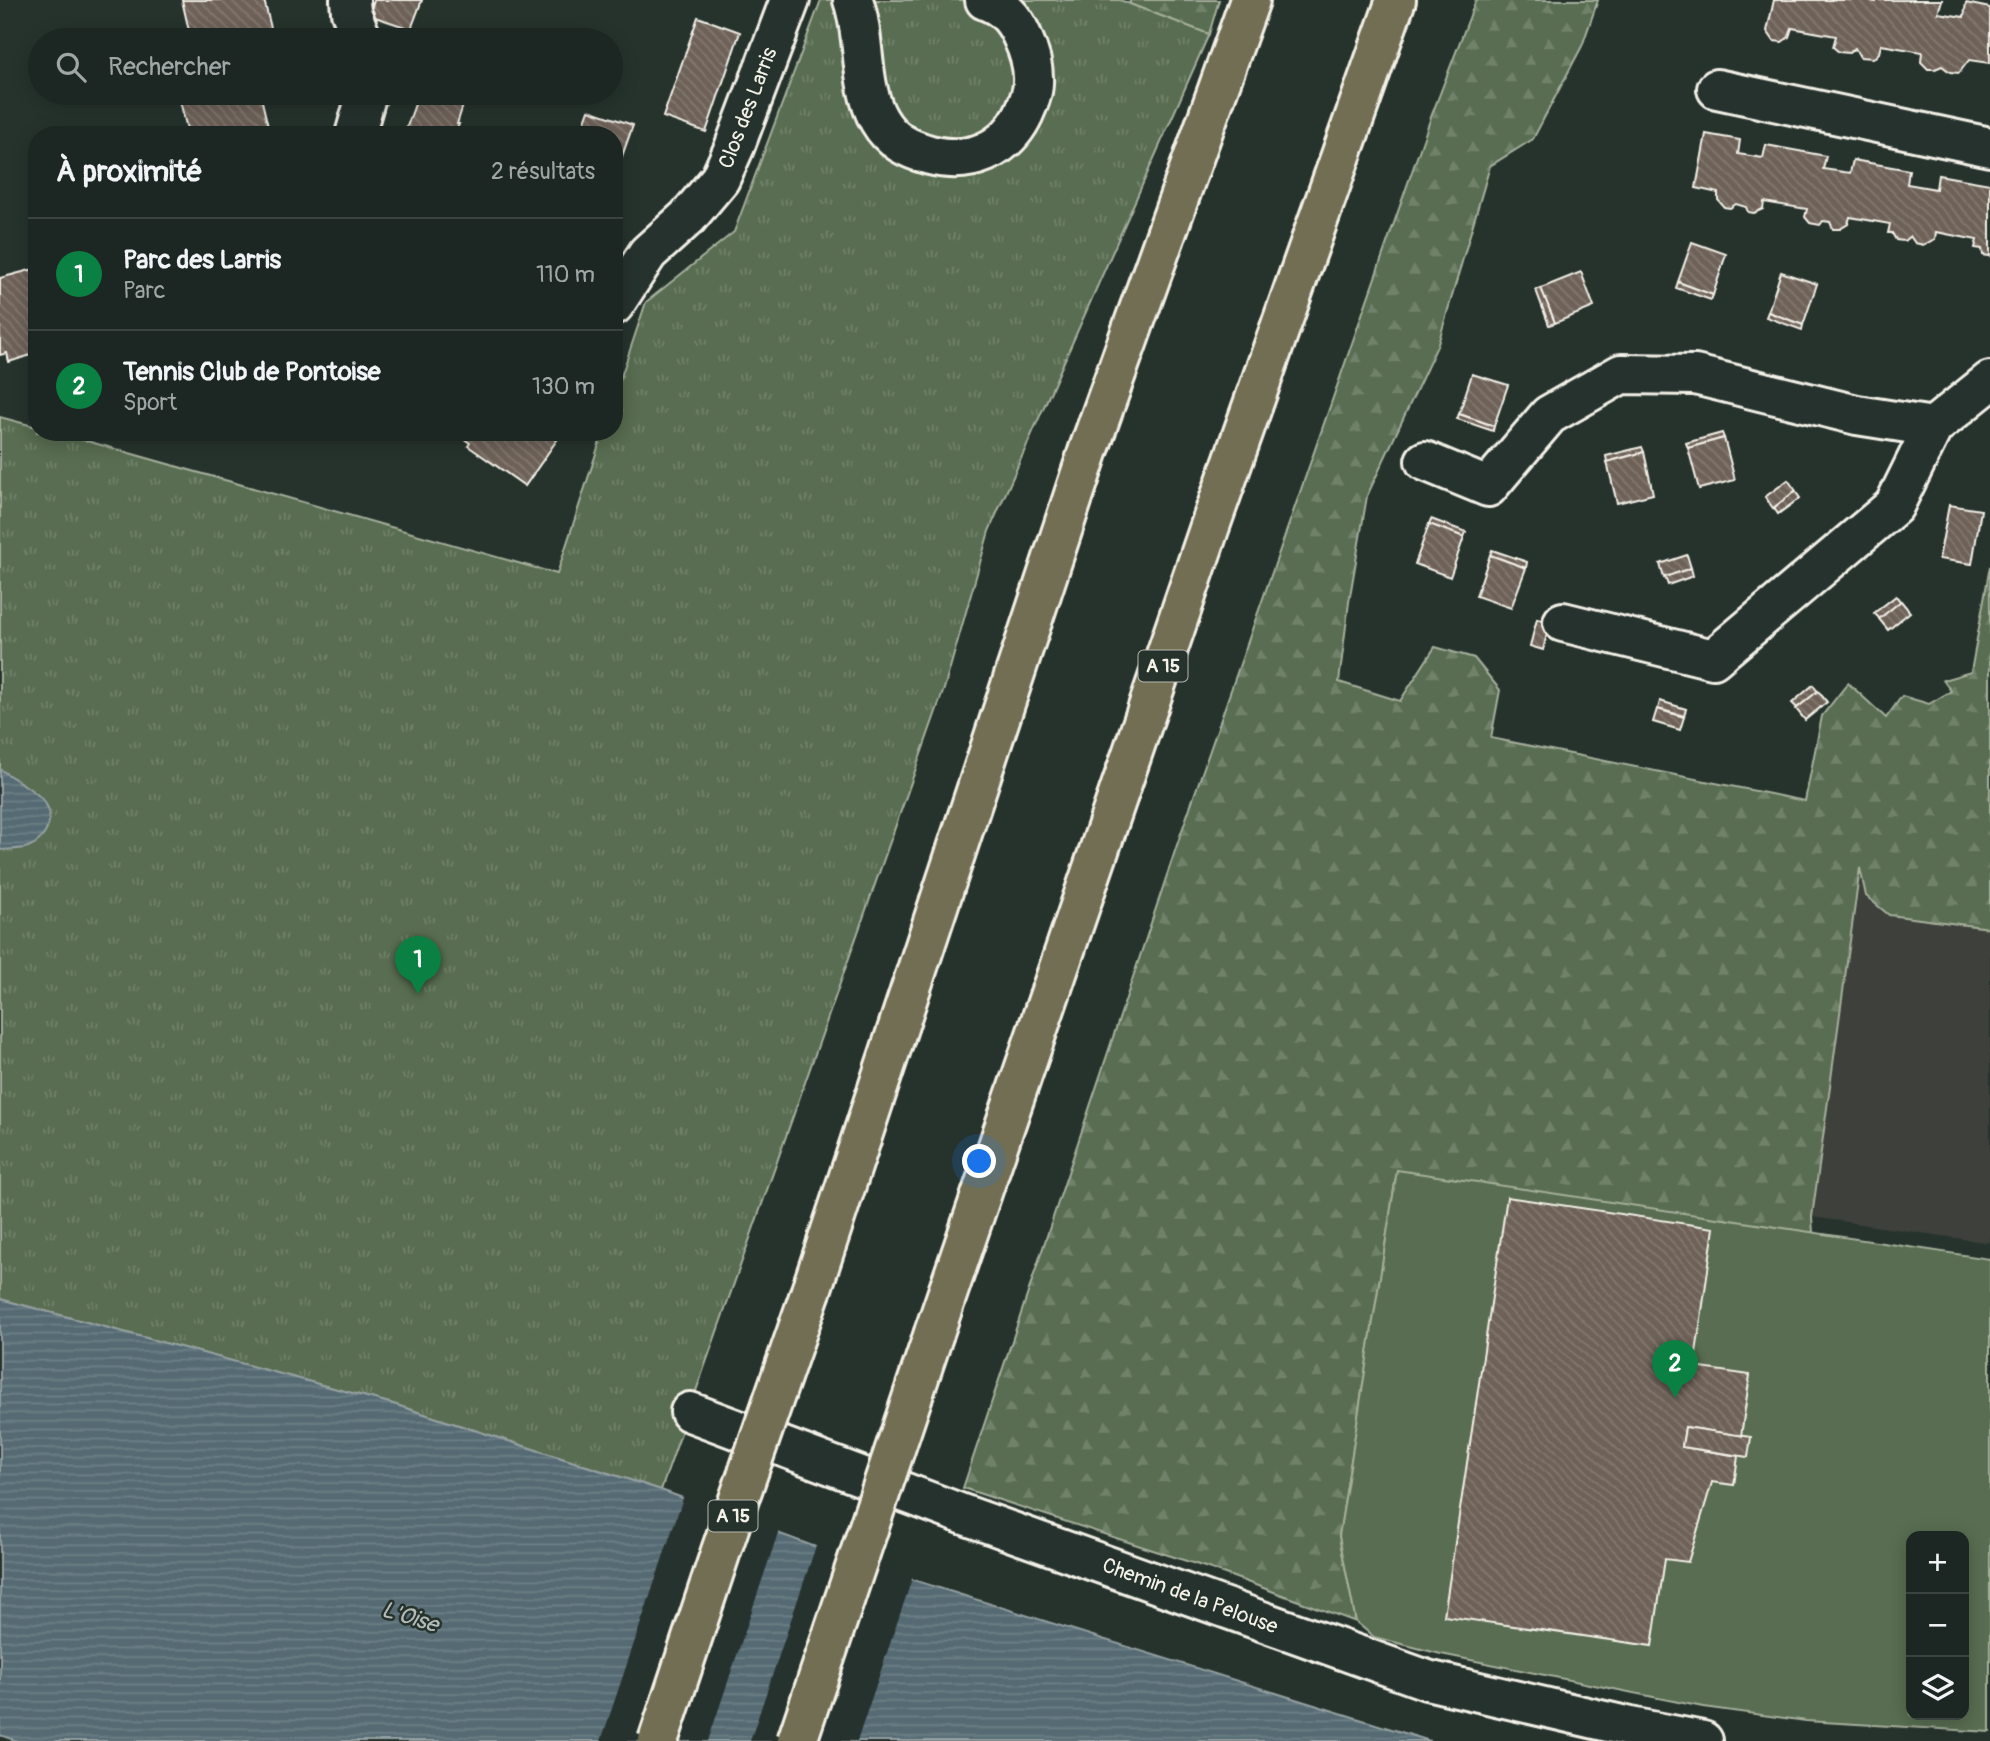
<!DOCTYPE html>
<html lang="fr">
<meta charset="utf-8">
<style>
body{margin:0;font-family:Pangolin,sans-serif;background:#252e2a;color:#f1f3f6}
.controls{position:absolute;right:21px;bottom:21px;display:grid;overflow:hidden;border-radius:14px;box-shadow:0 4px 18px #0003}
.controls button{width:63px;height:63px;display:grid;place-items:center;padding:0;border:0;border-bottom:2px solid #3a4340;background:#1c2622;color:#f1f3f6;font:35px sans-serif}
.you{position:absolute;left:980px;top:1162px;width:24px;height:24px;margin:-18px;border:5px solid #fff;border-radius:50%;background:#1a73e8;box-shadow:0 0 0 10px #1a73e833}
.badge{display:grid;place-items:center;width:46px;height:46px;border-radius:50%;background:#0b8043;color:#fff;font-size:23px;font-weight:700}
.pin{position:absolute;translate:-50% -58px;filter:drop-shadow(0 2px 4px #0008)}
.pin::after{content:'';position:absolute;top:37px;width:24px;height:21px;background:inherit;clip-path:polygon(0 0,100% 0,50% 100%)}
.list{margin:0;padding:0;list-style:none}
h2{display:flex;justify-content:space-between;align-items:center;height:91px;margin:0;padding:0 28px;font-size:30px}
h2 small{font-size:23px;font-weight:400;color:#a0a5a5}
.list li{display:grid;grid-template-columns:46px 1fr auto;gap:21px;align-items:center;box-sizing:border-box;height:112px;padding:0 28px;border-top:2px solid #3a4340}
.list b{display:block;font-size:26px;white-space:nowrap}
.list p{margin:0;font-size:23px;white-space:nowrap;color:#a0a5a5}
.list em{font-size:23px;font-style:normal;color:#a0a5a5}
.icon{flex:none;width:38px;height:38px;fill:none;stroke:currentColor;stroke-width:2;stroke-linecap:round;stroke-linejoin:round}
.map{position:relative;flex:none;width:1990px;height:1741px;overflow:hidden}
.search{position:absolute;background:#1c2622;box-shadow:0 4px 18px #0003;left:28px;top:28px;width:595px;height:77px;display:flex;align-items:center;gap:18px;box-sizing:border-box;padding:0 24px;border-radius:38px;color:#a0a5a5;font-size:26px}
.panel{position:absolute;background:#1c2622;box-shadow:0 4px 18px #0003;left:28px;top:126px;width:595px;height:315px;border-radius:28px}
.map>svg:first-child{display:block}
.built{fill:#3c413a}
.grass{fill:url(#grass-tufts);stroke:#a6af9c;stroke-width:2}
.forest{fill:url(#forest-firs);stroke:#a6af9c;stroke-width:2}
.garden{fill:#596d51;stroke:#a6af9c;stroke-width:2;fill-rule:evenodd}
.water{fill:url(#water-rules);stroke:#95a0a2;stroke-width:2}
.pier{fill:#26332d}
.building{fill:url(#building-back-hatch);stroke:#f4f1e8;stroke-width:2}
.lines{fill:none;stroke-linecap:round;stroke-linejoin:round}
.minor-casing{stroke:#f4f1e8;stroke-width:44}
.highway-casing{stroke:#f4f1e8;stroke-width:44}
.minor{stroke:#26332d;stroke-width:38}
.highway{stroke:#726e52;stroke-width:38}
.highway-bridge-casing{stroke:#f4f1e8;stroke-width:44;stroke-linecap:butt}
.highway-bridge{stroke:#726e52;stroke-width:38}
.labels{text-anchor:middle;dominant-baseline:central;stroke-width:5;stroke-linejoin:round;paint-order:stroke}
.shield{fill:#26332d;stroke:#b6b8b0;stroke-width:2}
.shield-label{font-size:19px;font-weight:bold;fill:#f4f1e8}
.street-label{font-size:21px;fill:#f4f1e8;stroke:#26332d}
.water-label{font-size:23px;font-style:italic;fill:#b4bbb9;stroke:#26332d}
</style>
<div class="map">
<svg width="1990" height="1741" viewBox="0 0 1990 1741">
<defs>
<pattern id="grass-tufts" width="24" height="20" patternUnits="userSpaceOnUse" patternTransform="scale(1.75)"><rect width="24" height="20" fill="#596d51"/><path d="M3 7l-1-3M5 7V3M7 7l1-3M15 17l-1-3M17 17v-4M19 17l1-3" fill="none" stroke="#71826a"/></pattern>
<pattern id="forest-firs" width="22" height="20" patternUnits="userSpaceOnUse" patternTransform="scale(1.75)"><rect width="22" height="20" fill="#596d51"/><path d="M5 1l3.5 6h-7zM16 11l3.5 6h-7z" fill="#71826a"/></pattern>
<pattern id="water-rules" width="6" height="5" patternUnits="userSpaceOnUse" patternTransform="scale(1.75)"><rect width="6" height="5" fill="#556a73"/><path d="M0 2.5h6" fill="none" stroke="#6e8087"/></pattern>
<pattern id="building-back-hatch" width="6" height="6" patternUnits="userSpaceOnUse" patternTransform="scale(1.75)"><rect width="6" height="6" fill="#6e6259"/><path d="M-1 5l2 2M0 0l6 6M5-1l2 2" fill="none" stroke="#837971"/></pattern>
</defs>
<rect width="100%" height="100%" fill="#26332d"/>
<filter id="ink" filterUnits="userSpaceOnUse"><feTurbulence type="fractalNoise" baseFrequency=".0143" numOctaves="2"/><feDisplacementMap in="SourceGraphic" scale="14" xChannelSelector="R" yChannelSelector="G"/><feConvolveMatrix kernelMatrix="1 2 1 2 8 2 1 2 1" color-interpolation-filters="sRGB"/></filter>
<g filter="url(#ink)">
<path class="built" d="M 1990,566 L 1990,1243 L 1812,1217 L 1861,865 L 1902,696 L 1929,704 L 1951,691 L 1943,680 L 1971,672 Z"/>
<path class="grass" d="M 821,0 L 1120,0 L 1209,34 L 989,531 L 944,689 L 661,1490 L 393,1404 L 0,1299 L 0,417 L 37,427 L 37,432 L 55,432 L 557,574 L 603,432 L 614,432 L 614,398 L 646,302 L 734,232 Z"/>
<g class="forest">
<path d="M 1130,0 L 1219,0 L 1209,34 L 1130,4 Z"/>
<path d="M 1476,0 L 1598,0 L 1582,46 L 1533,139 L 1490,166 L 1438,344 L 1367,496 L 1349,602 L 1339,682 L 1400,701 L 1435,647 L 1474,658 L 1500,690 L 1491,738 L 1805,801 L 1822,716 L 1848,683 L 1886,718 L 1902,696 L 1929,704 L 1951,691 L 1943,680 L 1971,672 L 1990,566 L 1990,928 L 1889,915 L 1866,896 L 1860,868 L 1812,1217 L 1813,1233 L 1397,1171 L 1339,1536 L 1356,1622 L 1214,1570 L 963,1488 L 1180,836 L 1431,117 Z"/>
</g>
<path class="garden" d="M 1397,1170 L 1990,1259 L 1990,1732 L 1806,1721 L 1703,1707 L 1441,1654 L 1374,1637 L 1356,1622 L 1339,1536 ZM 1911,1536 L 1964,1536 L 1964,1715 L 1911,1715 Z"/>
<g class="water">
<path d="M 0,769 C 13,779 29,786 41,798 C 57,814 48,840 28,847 C 19,850 9,849 0,850 Z"/>
<path d="M 0,1299 L 393,1404 L 661,1490 L 859,1563 L 1430,1741 L 17,1741 L 0,1735 Z"/>
</g>
<g class="pier">
<path d="M 684,1495 L 779,1530 L 708,1741 L 601,1741 Z"/>
<path d="M 817,1543 L 913,1576 L 857,1741 L 750,1741 Z"/>
</g>
<g class="building">
<path d="M 182,0 L 264,0 L 274,40 L 191,40 Z"/>
<path d="M 374,0 L 422,0 L 411,29 L 369,15 Z"/>
<path d="M 1774,0 L 1864,0 L 1876,2 L 1876,0 L 1942,0 L 1938,13 L 1964,17 L 1966,3 L 1990,8 L 1990,63 L 1969,60 L 1959,73 L 1950,72 L 1942,66 L 1935,69 L 1928,69 L 1921,62 L 1922,52 L 1881,45 L 1879,53 L 1874,58 L 1860,57 L 1855,48 L 1849,53 L 1839,52 L 1833,47 L 1836,36 L 1792,28 L 1789,37 L 1782,42 L 1774,41 L 1767,31 Z"/>
<path d="M 698,17 L 740,32 L 706,132 L 663,117 Z"/>
<path d="M 206,93 L 260,93 L 270,135 L 196,135 L 195,131 L 188,133 L 180,101 Z"/>
<path d="M 419,93 L 467,93 L 457,124 L 459,124 L 455,135 L 404,135 Z"/>
<path d="M 589,110 L 633,125 L 614,179 L 614,135 L 580,135 Z"/>
<path d="M 1706,134 L 1740,140 L 1738,154 L 1763,158 L 1766,145 L 1826,156 L 1823,169 L 1850,173 L 1853,160 L 1909,170 L 1907,184 L 1936,189 L 1938,175 L 1990,184 L 1990,256 L 1983,255 L 1982,249 L 1975,248 L 1977,240 L 1936,232 L 1935,239 L 1924,245 L 1915,243 L 1910,236 L 1904,241 L 1896,240 L 1892,233 L 1888,233 L 1890,224 L 1850,217 L 1848,224 L 1840,229 L 1833,229 L 1830,222 L 1823,221 L 1820,225 L 1810,223 L 1805,217 L 1807,209 L 1764,202 L 1763,209 L 1754,213 L 1748,212 L 1746,207 L 1736,204 L 1730,208 L 1724,207 L 1718,200 L 1718,193 L 1696,188 Z"/>
<path d="M 1692,242 L 1726,254 L 1713,295 L 1678,282 Z"/>
<path d="M 34,269 L 37,279 L 37,353 L 9,362 L 7,353 L 0,355 L 0,278 Z"/>
<path d="M 1581,272 L 1594,307 L 1555,323 L 1541,288 Z"/>
<path d="M 1781,272 L 1817,284 L 1803,325 L 1768,312 Z"/>
<path d="M 1678,282 L 1713,295 L 1711,300 L 1676,288 Z"/>
<path d="M 1541,288 L 1555,323 L 1549,325 L 1536,290 Z"/>
<path d="M 1768,312 L 1803,325 L 1802,330 L 1766,317 Z"/>
<path d="M 1472,374 L 1508,385 L 1494,426 L 1459,414 Z"/>
<path d="M 1459,414 L 1494,426 L 1493,431 L 1457,419 Z"/>
<path d="M 454,432 L 558,432 L 561,434 L 525,486 L 468,446 L 470,443 Z"/>
<path d="M 1722,433 L 1724,438 L 1688,448 L 1686,443 Z"/>
<path d="M 1724,438 L 1735,480 L 1699,489 L 1688,448 Z"/>
<path d="M 1642,447 L 1644,452 L 1607,462 L 1606,456 Z"/>
<path d="M 1644,452 L 1653,494 L 1617,503 L 1607,462 Z"/>
<path d="M 1788,480 L 1796,491 L 1773,508 L 1765,497 Z"/>
<path d="M 1795,491 L 1800,498 L 1778,514 L 1774,508 Z"/>
<path d="M 1949,505 L 1981,510 L 1972,564 L 1939,559 Z"/>
<path d="M 1431,519 L 1466,532 L 1464,537 L 1429,524 Z"/>
<path d="M 1429,524 L 1464,537 L 1450,577 L 1415,564 Z"/>
<path d="M 1492,550 L 1527,562 L 1526,568 L 1490,555 Z"/>
<path d="M 1490,555 L 1526,568 L 1511,608 L 1476,596 Z"/>
<path d="M 1687,555 L 1691,568 L 1664,578 L 1660,564 Z"/>
<path d="M 1691,568 L 1693,576 L 1668,585 L 1665,577 Z"/>
<path d="M 1896,596 L 1901,602 L 1880,619 L 1874,613 Z"/>
<path d="M 1901,601 L 1910,612 L 1888,630 L 1879,619 Z"/>
<path d="M 1537,619 L 1550,622 L 1543,650 L 1530,646 Z"/>
<path d="M 1813,685 L 1818,692 L 1797,708 L 1792,703 Z"/>
<path d="M 1818,691 L 1827,702 L 1805,720 L 1796,709 Z"/>
<path d="M 1660,701 L 1686,709 L 1684,716 L 1658,709 Z"/>
<path d="M 1657,709 L 1684,717 L 1680,730 L 1653,722 Z"/>
<path d="M 1507,1197 L 1714,1228 L 1694,1367 L 1750,1375 L 1741,1436 L 1685,1427 L 1682,1447 L 1738,1456 L 1734,1485 L 1712,1482 L 1688,1562 L 1665,1559 L 1652,1646 L 1444,1616 Z"/>
<path d="M 1685,1427 L 1751,1437 L 1748,1457 L 1682,1447 Z"/>
</g>
<g class="lines">
<g class="minor-casing">
<g id="minor">
<path d="M 350,0 L 351,12 L 362,40"/>
<path d="M 853,0 C 866,37 859,86 879,120 C 891,141 908,149 930,155 C 970,165 1006,151 1024,113 C 1028,104 1033,93 1033,83 C 1034,68 1028,49 1022,36 C 1014,18 1004,7 985,0"/>
<path d="M 1717,89 L 1990,147"/>
<path d="M 355,135 L 367,93"/>
<path d="M 614,305 L 648,253 L 688,217 L 720,179 L 734,148 L 790,0"/>
<path d="M 1933,427 L 1990,381"/>
<path d="M 1425,461 L 1488,487 L 1549,415 L 1621,374 L 1695,375 L 1857,415 L 1933,427 L 1894,506 L 1713,659 L 1563,622"/>
<path d="M 690,1412 L 962,1514 L 1427,1680 L 1630,1727 L 1703,1741"/>
</g>
</g>
<g class="highway-casing">
<g id="highway">
<path d="M 811,1291 L 1089,449 L 1250,0"/>
<path d="M 934,1333 L 1209,529 L 1396,0"/>
</g>
</g>
<use href="#minor" class="minor"/>
<use href="#highway" class="highway"/>
<g class="highway-bridge-casing">
<g id="highway-bridge">
<path d="M 658,1741 L 721,1551 L 811,1291"/>
<path d="M 797,1741 L 934,1333"/>
</g>
</g>
<use href="#highway-bridge" class="highway-bridge"/>
</g>
</g>
<g class="labels">
<g class="shield">
<rect x="1138.5" y="650.5" width="49" height="31" rx="5"/>
<rect x="708.5" y="1500.5" width="49" height="31" rx="5"/>
</g>
<g class="shield-label">
<text x="1163" y="666">A 15</text>
<text x="733" y="1516">A 15</text>
</g>
<g class="street-label">
<text transform="translate(748 108) rotate(-69)">Clos des Larris</text>
<text transform="translate(1190 1596) rotate(20)">Chemin de la Pelouse</text>
</g>
<g class="water-label">
<text transform="translate(410 1617) rotate(17)">L'Oise</text>
</g>
</g>
</svg>
<div class="controls">
<button>+</button>
<button>−</button>
<button><svg class="icon" aria-label="layers" viewBox="0 0 24 24"><path d="M12 4l9 5-9 5-9-5zM3 14l9 5 9-5"/></svg></button>
</div>
<div class="you"></div>
<div class="pin badge" style="left:418px;top:994px">1</div>
<div class="pin badge" style="left:1675px;top:1398px">2</div>
<div class="search"><svg class="icon" aria-label="search" viewBox="0 0 24 24"><circle cx="10" cy="10" r="6"/><path d="M15 15l6 6"/></svg>Rechercher</div>
<section class="panel">
<h2>À proximité<small>2 résultats</small></h2>
<ul class="list">
<li><span class="badge">1</span><div><b>Parc des Larris</b><p>Parc</p></div><em>110 m</em></li>
<li><span class="badge">2</span><div><b>Tennis Club de Pontoise</b><p>Sport</p></div><em>130 m</em></li>
</ul>
</section>
</div>
